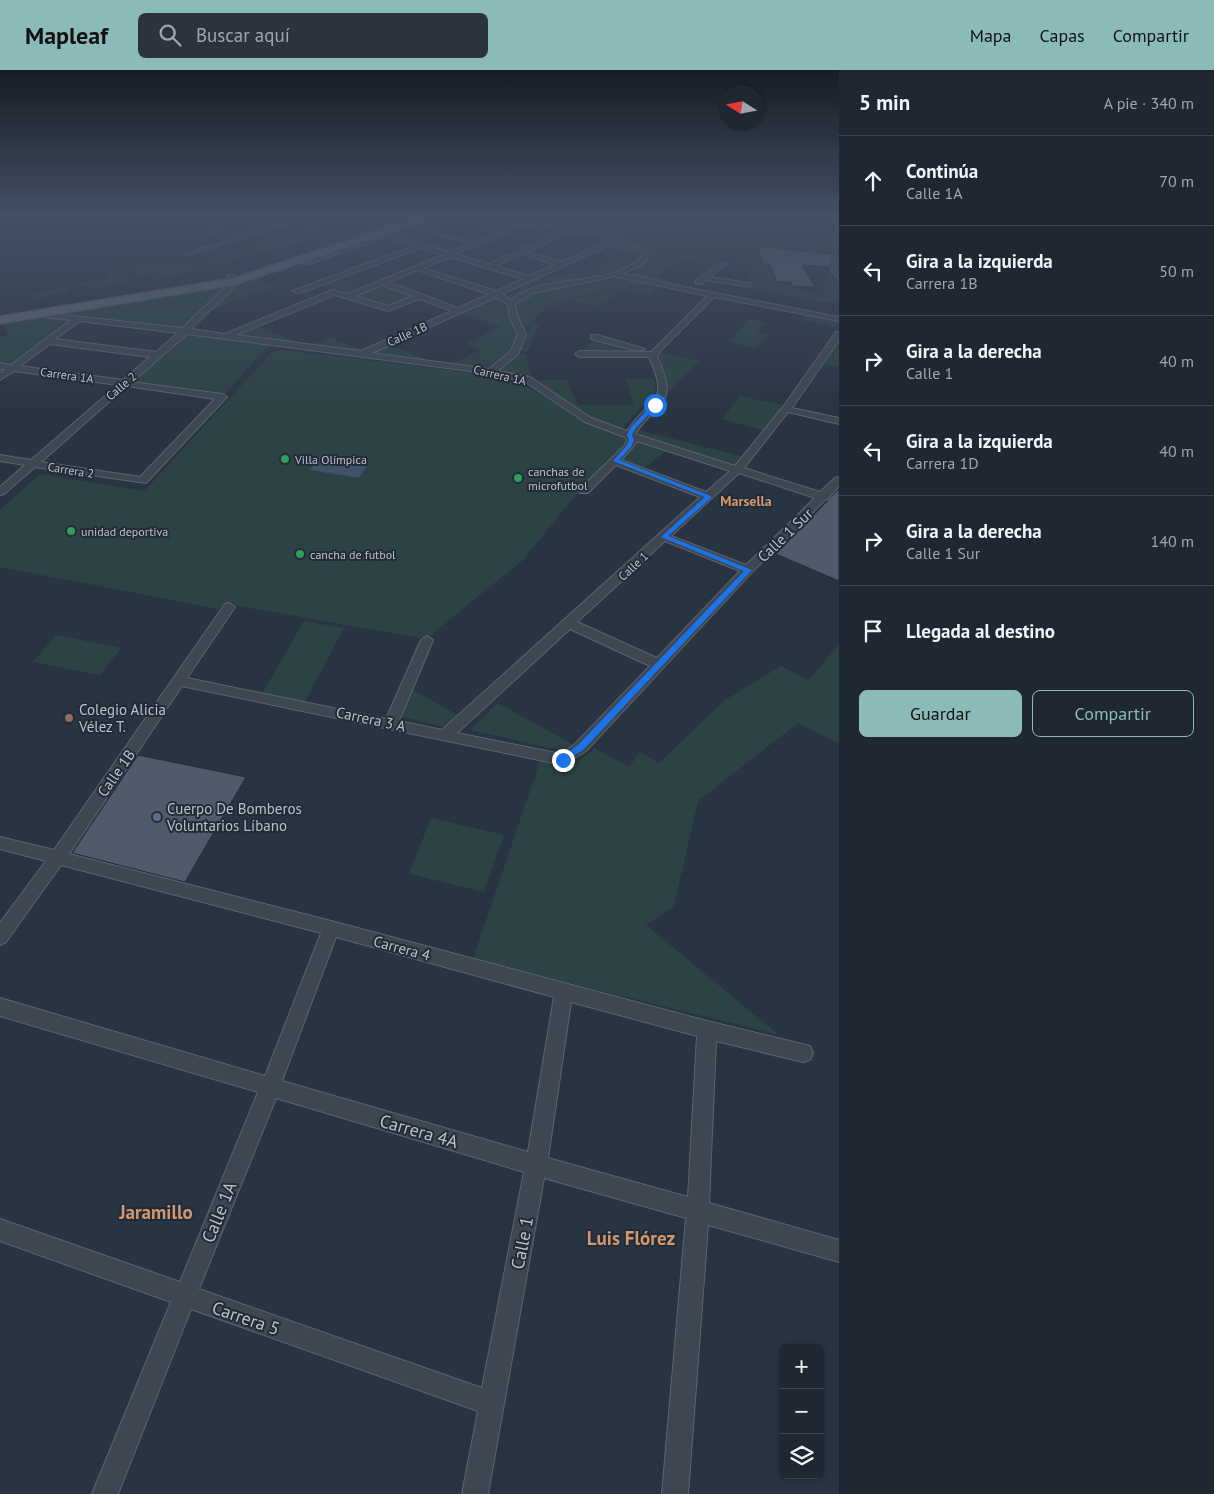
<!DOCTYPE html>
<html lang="es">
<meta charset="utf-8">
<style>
body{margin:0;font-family:"PT Sans",sans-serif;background:#2c333e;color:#f1f3f6}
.controls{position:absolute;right:15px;bottom:15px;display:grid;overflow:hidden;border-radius:8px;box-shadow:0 1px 4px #0004}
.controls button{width:45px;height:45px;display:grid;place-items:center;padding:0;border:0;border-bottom:1px solid #3c444d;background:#1f2732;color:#f1f3f6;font:25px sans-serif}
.compass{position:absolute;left:719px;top:15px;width:45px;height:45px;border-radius:50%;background:#1f2732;box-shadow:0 1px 4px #0004;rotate:281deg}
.stop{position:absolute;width:15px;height:15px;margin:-11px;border:4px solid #1a73e8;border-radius:50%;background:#fff}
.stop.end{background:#1a73e8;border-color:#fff;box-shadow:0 1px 5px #0008}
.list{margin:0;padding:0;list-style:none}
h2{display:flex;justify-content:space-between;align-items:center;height:65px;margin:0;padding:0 20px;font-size:21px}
h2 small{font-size:16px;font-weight:400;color:#a1a5ac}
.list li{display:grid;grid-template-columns:32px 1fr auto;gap:15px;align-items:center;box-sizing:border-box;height:90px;padding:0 20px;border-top:1px solid #3c444d}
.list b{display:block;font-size:19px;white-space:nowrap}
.list p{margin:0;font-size:16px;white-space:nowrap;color:#a1a5ac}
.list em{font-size:16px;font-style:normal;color:#a1a5ac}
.actions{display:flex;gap:10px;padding:15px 20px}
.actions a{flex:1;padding:11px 0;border:1px solid #8bbbb9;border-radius:8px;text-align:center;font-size:18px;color:#8bbbb9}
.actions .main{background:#8bbbb9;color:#111}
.icon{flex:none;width:28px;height:28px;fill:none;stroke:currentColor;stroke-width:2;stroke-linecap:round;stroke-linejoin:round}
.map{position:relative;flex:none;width:839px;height:1424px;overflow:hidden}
header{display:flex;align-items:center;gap:30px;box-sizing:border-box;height:70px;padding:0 25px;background:#8bbbb9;color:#111}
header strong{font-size:24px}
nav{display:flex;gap:28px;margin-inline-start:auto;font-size:18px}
.search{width:350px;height:45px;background:#2c333e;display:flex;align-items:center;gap:12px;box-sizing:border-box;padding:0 18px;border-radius:8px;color:#a1a5ac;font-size:19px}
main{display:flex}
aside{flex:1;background:#1f2732}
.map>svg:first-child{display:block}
.green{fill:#2c4244}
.water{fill:#40526a}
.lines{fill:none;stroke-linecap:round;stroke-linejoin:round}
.river{fill:#40526a;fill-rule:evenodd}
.building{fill:#4f5b6a;stroke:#242d39}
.minor-casing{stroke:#5b646f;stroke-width:2}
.primary-casing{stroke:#474f5b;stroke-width:2}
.minor{fill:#3d4651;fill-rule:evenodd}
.primary{fill:#5b6571;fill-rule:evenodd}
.route{fill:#1a73e8}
.leisure-dot{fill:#2e9e5b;stroke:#222b37;stroke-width:2}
.education-dot{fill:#8d6e63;stroke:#222b37;stroke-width:2}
.service-dot{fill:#5c6f8a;stroke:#222b37;stroke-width:2}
.labels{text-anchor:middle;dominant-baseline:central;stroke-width:4;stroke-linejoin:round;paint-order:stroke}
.far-street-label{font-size:12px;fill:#bac1cb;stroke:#222b37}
.far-poi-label{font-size:12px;fill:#bac1cb;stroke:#222b37;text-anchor:start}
.far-neighbourhood-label{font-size:14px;font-weight:bold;fill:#d09870;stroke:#222b37}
.street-label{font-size:15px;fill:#bac1cb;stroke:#222b37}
.poi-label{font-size:15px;fill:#bac1cb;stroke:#222b37;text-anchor:start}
.near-street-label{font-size:18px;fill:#bac1cb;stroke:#222b37}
.near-neighbourhood-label{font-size:19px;font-weight:bold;fill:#d09870;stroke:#222b37}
</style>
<header>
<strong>Mapleaf</strong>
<div class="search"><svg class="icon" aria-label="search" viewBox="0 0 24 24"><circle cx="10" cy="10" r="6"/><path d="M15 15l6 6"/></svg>Buscar aquí</div>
<nav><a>Mapa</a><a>Capas</a><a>Compartir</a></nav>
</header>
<main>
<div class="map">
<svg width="839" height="1424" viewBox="0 0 839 1424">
<rect width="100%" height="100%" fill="#293442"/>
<g class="green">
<path d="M 335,147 L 362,149 L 356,152 L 340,155 L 331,153 L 318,158 L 325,161 L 294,175 L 263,181 L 267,183 L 230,190 L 232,193 C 220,195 208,193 197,196 L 203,201 L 178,203 L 180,206 L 154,210 L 151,204 L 138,206 L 132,201 L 127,202 L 130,212 L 91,219 L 89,215 L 66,218 L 67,222 L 33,229 L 34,223 L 105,209 L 106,203 L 142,194 L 163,192 L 186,194 L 222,188 L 336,148 Z"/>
<path d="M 434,147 L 451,147 L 520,155 L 495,165 L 458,155 L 413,172 L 385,163 Z"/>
<path d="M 460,147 L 492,147 L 513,150 L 552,147 L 551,156 Z"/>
<path d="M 695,147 L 839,147 L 839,204 L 837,185 L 768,177 L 758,179 L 763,193 L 770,194 L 777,212 L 822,227 L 829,195 L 833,196 L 834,202 L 839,209 L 839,233 L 823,231 L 821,233 L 747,217 L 750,204 L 738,187 L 729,186 L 728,189 L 718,188 L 716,190 L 723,192 L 715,197 L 688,189 L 656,206 L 660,212 L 640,208 L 629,200 L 645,192 L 648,186 L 646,183 L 604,162 L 648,158 Z"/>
<path d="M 260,149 L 289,152 L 225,172 L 234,161 L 250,161 Z"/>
<path d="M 617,170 L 640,181 L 644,186 L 642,191 L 613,205 L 584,208 L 527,222 L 512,232 L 504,227 L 520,220 L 516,217 L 529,211 L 582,202 L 627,184 L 603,177 Z"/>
<path d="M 336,206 L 360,216 L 346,222 L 324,216 L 308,222 L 314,225 L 309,227 L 296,221 Z"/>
<path d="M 253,207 L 275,216 L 209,241 L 237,211 Z"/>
<path d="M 613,207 L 638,209 L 658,213 L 613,220 L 548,234 L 523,261 L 516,248 L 514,234 L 531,223 L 585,210 Z"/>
<path d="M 382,213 L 418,226 L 390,238 L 353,225 Z"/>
<path d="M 660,215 L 650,224 C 621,220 621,218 600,237 L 568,230 L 561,236 L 553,234 L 614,221 Z"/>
<path d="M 228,216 L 183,259 L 48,244 Z"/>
<path d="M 496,226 L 503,234 L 518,264 C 513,278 501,294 485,297 C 475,298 462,294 453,293 L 481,280 L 465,274 L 500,257 L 460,243 Z"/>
<path d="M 806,244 L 839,250 L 839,251 L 835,257 L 801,250 Z"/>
<path d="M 35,245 L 74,249 L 11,296 L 0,294 L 0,267 L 9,265 L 1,251 Z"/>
<path d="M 749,249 L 765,253 L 757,262 L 768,265 L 756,278 L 729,272 Z"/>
<path d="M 534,254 L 539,255 L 527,282 L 519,281 L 526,264 Z"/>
<path d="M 255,256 L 300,273 L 233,266 Z"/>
<path d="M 186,263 L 270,274 L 225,324 L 132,312 Z"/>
<path d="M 329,267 L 362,280 L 359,282 L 309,276 Z"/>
<path d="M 595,268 L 653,283 L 582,283 Z"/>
<path d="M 839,268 L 839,297 L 820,294 Z"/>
<path d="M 388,274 L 428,290 L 368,283 Z"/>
<path d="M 283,280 L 490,305 C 511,311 532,318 551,330 C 562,337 572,346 584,352 C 598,358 619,359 628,373 L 580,420 L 523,490 L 426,569 L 232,535 L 218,539 L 0,497 L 0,440 L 40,404 L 144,421 L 272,282 Z"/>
<path d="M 659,281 L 700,291 L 669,321 L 656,289 Z"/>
<path d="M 516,283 L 526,284 L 531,308 L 496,300 Z"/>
<path d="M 626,309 L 654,309 L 656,320 L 622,359 L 593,349 L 532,310 L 567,310 L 578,335 L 634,335 Z"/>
<path d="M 740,326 L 786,336 L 765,361 L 722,349 Z"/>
<path d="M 636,359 L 744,387 L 736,396 L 633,365 Z"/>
<path d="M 634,370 L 669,379 L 641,400 L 618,391 Z"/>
<path d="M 304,551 L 344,558 L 305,632 L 262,624 Z"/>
<path d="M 56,565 L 121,578 L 100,605 L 33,592 Z"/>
<path d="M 839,574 L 839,673 L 798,653 L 698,731 L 674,836 L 646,855 L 779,965 L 473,889 L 540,691 L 570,699 L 595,678 L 629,697 L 640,682 L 659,693 L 725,630 L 781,596 L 809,610 Z"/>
<path d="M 409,618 L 458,645 L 444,657 L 398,646 Z"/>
<path d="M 498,633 L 572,674 L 564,681 L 470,660 Z"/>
<path d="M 431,748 L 504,765 L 484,822 L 409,804 Z"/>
</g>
<path class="water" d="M 321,385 L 369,393 L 359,408 L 310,400 Z"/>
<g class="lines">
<path class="river" d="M 0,147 L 16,147 L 13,150 L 0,155 Z"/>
</g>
<g class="building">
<path d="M 768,177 L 832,184 L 830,197 L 802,195 L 815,217 L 792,216 L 791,212 L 777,212 L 770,194 L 763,194 L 758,179 Z"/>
<path d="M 839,419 L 839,511 L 776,484 Z"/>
<path d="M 138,685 L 246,707 L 185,812 L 72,783 Z"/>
</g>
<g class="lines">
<g class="minor-casing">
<g id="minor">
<path d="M 220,147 L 286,148 L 289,150 L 301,147 L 309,147 L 184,186 L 184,184 L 284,152 L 225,149 L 212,166 L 208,166 L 207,165 Z"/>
<path d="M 361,147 L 370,147 L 393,154 L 390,156 Z"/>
<path d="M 453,147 L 471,147 L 600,160 L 608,159 L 579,147 L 587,147 L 614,158 L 669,147 L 678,147 L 648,156 L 607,163 L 644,180 L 649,186 L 641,195 L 621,204 L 639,206 L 684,217 L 839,247 L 839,251 L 714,227 L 660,281 L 657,287 C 680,336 659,328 635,364 L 735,396 L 783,337 L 836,262 L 839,262 L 839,270 L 792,338 L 839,348 L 839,354 L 788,342 L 744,398 L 820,422 L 835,408 L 839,407 L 839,416 L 828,429 L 825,430 L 752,502 L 586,681 L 563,695 L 182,616 L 69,784 L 331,851 L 707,951 L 810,976 L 813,983 L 810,990 L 803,992 L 716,971 L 709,1133 L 839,1170 L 839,1192 L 708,1155 L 688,1424 L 662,1424 L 686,1148 L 544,1108 L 488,1424 L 462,1424 L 478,1341 L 191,1239 L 118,1424 L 92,1424 L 171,1232 L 0,1171 L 0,1149 L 180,1212 L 258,1022 L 0,946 L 0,928 L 265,1006 L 321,863 L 61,795 L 6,872 L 0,875 L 0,853 L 46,791 L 0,779 L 0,767 L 54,780 L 225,534 L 229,533 L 235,537 L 187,608 L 386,649 L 421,570 L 427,566 L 433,570 L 399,651 L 442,660 L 700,427 L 616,395 L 588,423 L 580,423 L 579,421 L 580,419 L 625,375 L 627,370 L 625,367 L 585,352 L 524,311 L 470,301 L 187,264 L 132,312 L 222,324 L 227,327 L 146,413 L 35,397 L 4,424 L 0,425 L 0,417 L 25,395 L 0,391 L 0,385 L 31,390 L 118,315 L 14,301 L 0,310 L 0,303 L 5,299 L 0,299 L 0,293 L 11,295 L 71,250 L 33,246 L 32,244 L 36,242 L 183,258 L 231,211 L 227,206 L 231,204 L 238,209 L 238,213 L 191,259 L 225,264 L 332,220 L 347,224 L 443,185 L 421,178 L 299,223 L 292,221 L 414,176 L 386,167 L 309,194 L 303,193 L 386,163 L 449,182 L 469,174 L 437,165 L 437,163 L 475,172 L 503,161 L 507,161 L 507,163 L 456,184 L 489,194 L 563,160 L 456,149 ZM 572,161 L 599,164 L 611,170 L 561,192 L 527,182 ZM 617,172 L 640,182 L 642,186 C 617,214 562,206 528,220 C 522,222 516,226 511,230 L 502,224 ZM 522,184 L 555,195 L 529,206 L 496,196 ZM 450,187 L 523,209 L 496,221 L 423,198 ZM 417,200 L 489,224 L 458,238 L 389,212 ZM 614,206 L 707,226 L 651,282 L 579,281 L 575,284 L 579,287 L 649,287 C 671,335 650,326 627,361 L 591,348 L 530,307 L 498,301 L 518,284 L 526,264 L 518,248 L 515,234 L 534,223 ZM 382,215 L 413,226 L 388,236 L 355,226 ZM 335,225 L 388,241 L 419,229 L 452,241 L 361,281 L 236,265 ZM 496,227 L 507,234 L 510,248 L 518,264 L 511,281 L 489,299 L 372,283 ZM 80,251 L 178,263 L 156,282 L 55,269 ZM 50,274 L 150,287 L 123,310 L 20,296 ZM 127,316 L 215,329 L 140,407 L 41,392 ZM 637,371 L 730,401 L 706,422 L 621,390 L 632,378 ZM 739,403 L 815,428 L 746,495 L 671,466 ZM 665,471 L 740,501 L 657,588 L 577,552 ZM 570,559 L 650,596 L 576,673 L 561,684 L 457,663 ZM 336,867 L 554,927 L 528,1082 L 282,1011 ZM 571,932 L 697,966 L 688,1127 L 548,1088 ZM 276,1028 L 524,1102 L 482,1318 L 199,1219 Z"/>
<path d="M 836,186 L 839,187 L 839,208 L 832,202 L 833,188 Z"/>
<path d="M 722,192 L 726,194 L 724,195 L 710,207 L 747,213 L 750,213 L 750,217 L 706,210 L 702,214 L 696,214 L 696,210 Z"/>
<path d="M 591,265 L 597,265 L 645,279 L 638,281 L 591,269 Z"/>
</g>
</g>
<g class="primary-casing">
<path id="primary" d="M 418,147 L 433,147 L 432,149 L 235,215 L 0,254 L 0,246 L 233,208 Z"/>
</g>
<use href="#minor" class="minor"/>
<use href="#primary" class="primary"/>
</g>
<linearGradient id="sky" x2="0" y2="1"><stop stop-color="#171d24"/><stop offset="0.42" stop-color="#435065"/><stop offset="1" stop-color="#435065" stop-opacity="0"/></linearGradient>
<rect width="839" height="346" fill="url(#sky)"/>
<path class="route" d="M 653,334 L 657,335 L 635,359 L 632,365 L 634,370 L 631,377 L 619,390 L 711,426 L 711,428 L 668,466 L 752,500 L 584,679 L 563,693 L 560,692 L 560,688 L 578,675 L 744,501 L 661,467 L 705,427 L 613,391 L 627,375 L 629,370 L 627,365 L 631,357 Z"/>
<g class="leisure-dot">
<circle cx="285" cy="389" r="5"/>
<circle cx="518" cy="408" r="5"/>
<circle cx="71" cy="461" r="5"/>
<circle cx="300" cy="484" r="5"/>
</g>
<circle class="education-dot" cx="69" cy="648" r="5"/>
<circle class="service-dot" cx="157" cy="747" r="5"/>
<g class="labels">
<g class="far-street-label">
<text transform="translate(407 264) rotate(-24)">Calle 1B</text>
<text transform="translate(67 305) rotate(8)">Carrera 1A</text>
<text transform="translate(500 305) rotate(13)">Carrera 1A</text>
<text transform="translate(121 316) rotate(-41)">Calle 2</text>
<text transform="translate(71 400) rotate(9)">Carrera 2</text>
<text transform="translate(633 496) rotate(-43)">Calle 1</text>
</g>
<g class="far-poi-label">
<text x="295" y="389">Villa Olímpica</text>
<text x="528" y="401">canchas de<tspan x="528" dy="14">microfutbol</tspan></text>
<text x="81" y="461">unidad deportiva</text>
<text x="310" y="484">cancha de futbol</text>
</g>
<g class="far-neighbourhood-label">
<text x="746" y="431">Marsella</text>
</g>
<g class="street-label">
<text transform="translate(785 465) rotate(-44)">Calle 1 Sur</text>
<text transform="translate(371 649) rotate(12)">Carrera 3 A</text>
<text transform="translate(116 703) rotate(-55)">Calle 1B</text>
<text transform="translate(402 878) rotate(15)">Carrera 4</text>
</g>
<g class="poi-label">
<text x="79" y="639">Colegio Alicia<tspan x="79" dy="17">Vélez T.</tspan></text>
<text x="167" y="738">Cuerpo De Bomberos<tspan x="167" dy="17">Voluntarios Líbano</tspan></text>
</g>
<g class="near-street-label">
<text transform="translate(419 1061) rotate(16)">Carrera 4A</text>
<text transform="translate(219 1142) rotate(-68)">Calle 1A</text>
<text transform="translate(522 1173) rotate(-79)">Calle 1</text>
<text transform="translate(246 1248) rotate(19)">Carrera 5</text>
</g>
<g class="near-neighbourhood-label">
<text x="156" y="1142">Jaramillo</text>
<text x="631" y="1168">Luis Flórez</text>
</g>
</g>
</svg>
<div class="controls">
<button>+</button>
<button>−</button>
<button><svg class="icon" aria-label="layers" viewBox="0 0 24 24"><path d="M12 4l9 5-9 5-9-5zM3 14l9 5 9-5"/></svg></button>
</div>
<svg class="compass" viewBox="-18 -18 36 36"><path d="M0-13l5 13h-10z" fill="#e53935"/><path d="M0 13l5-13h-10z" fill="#a1a5ac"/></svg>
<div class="stop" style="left:655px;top:335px"></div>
<div class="stop end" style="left:563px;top:690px"></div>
</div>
<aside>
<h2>5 min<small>A pie · 340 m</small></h2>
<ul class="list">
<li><svg class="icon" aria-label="ahead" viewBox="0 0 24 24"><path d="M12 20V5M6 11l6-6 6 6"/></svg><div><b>Continúa</b><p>Calle 1A</p></div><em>70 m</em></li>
<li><svg class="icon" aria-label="left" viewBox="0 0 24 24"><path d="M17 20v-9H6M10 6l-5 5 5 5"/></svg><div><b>Gira a la izquierda</b><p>Carrera 1B</p></div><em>50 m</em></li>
<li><svg class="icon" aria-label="right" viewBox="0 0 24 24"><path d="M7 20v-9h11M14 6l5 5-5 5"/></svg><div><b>Gira a la derecha</b><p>Calle 1</p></div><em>40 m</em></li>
<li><svg class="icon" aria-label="left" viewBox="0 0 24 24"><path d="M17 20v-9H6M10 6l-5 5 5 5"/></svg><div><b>Gira a la izquierda</b><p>Carrera 1D</p></div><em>40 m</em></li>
<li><svg class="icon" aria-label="right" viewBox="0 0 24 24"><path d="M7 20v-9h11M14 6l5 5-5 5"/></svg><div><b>Gira a la derecha</b><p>Calle 1 Sur</p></div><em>140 m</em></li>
<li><svg class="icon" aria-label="arrive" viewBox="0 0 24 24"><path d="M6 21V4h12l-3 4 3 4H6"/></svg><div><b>Llegada al destino</b></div></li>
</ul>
<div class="actions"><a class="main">Guardar</a><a>Compartir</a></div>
</aside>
</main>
